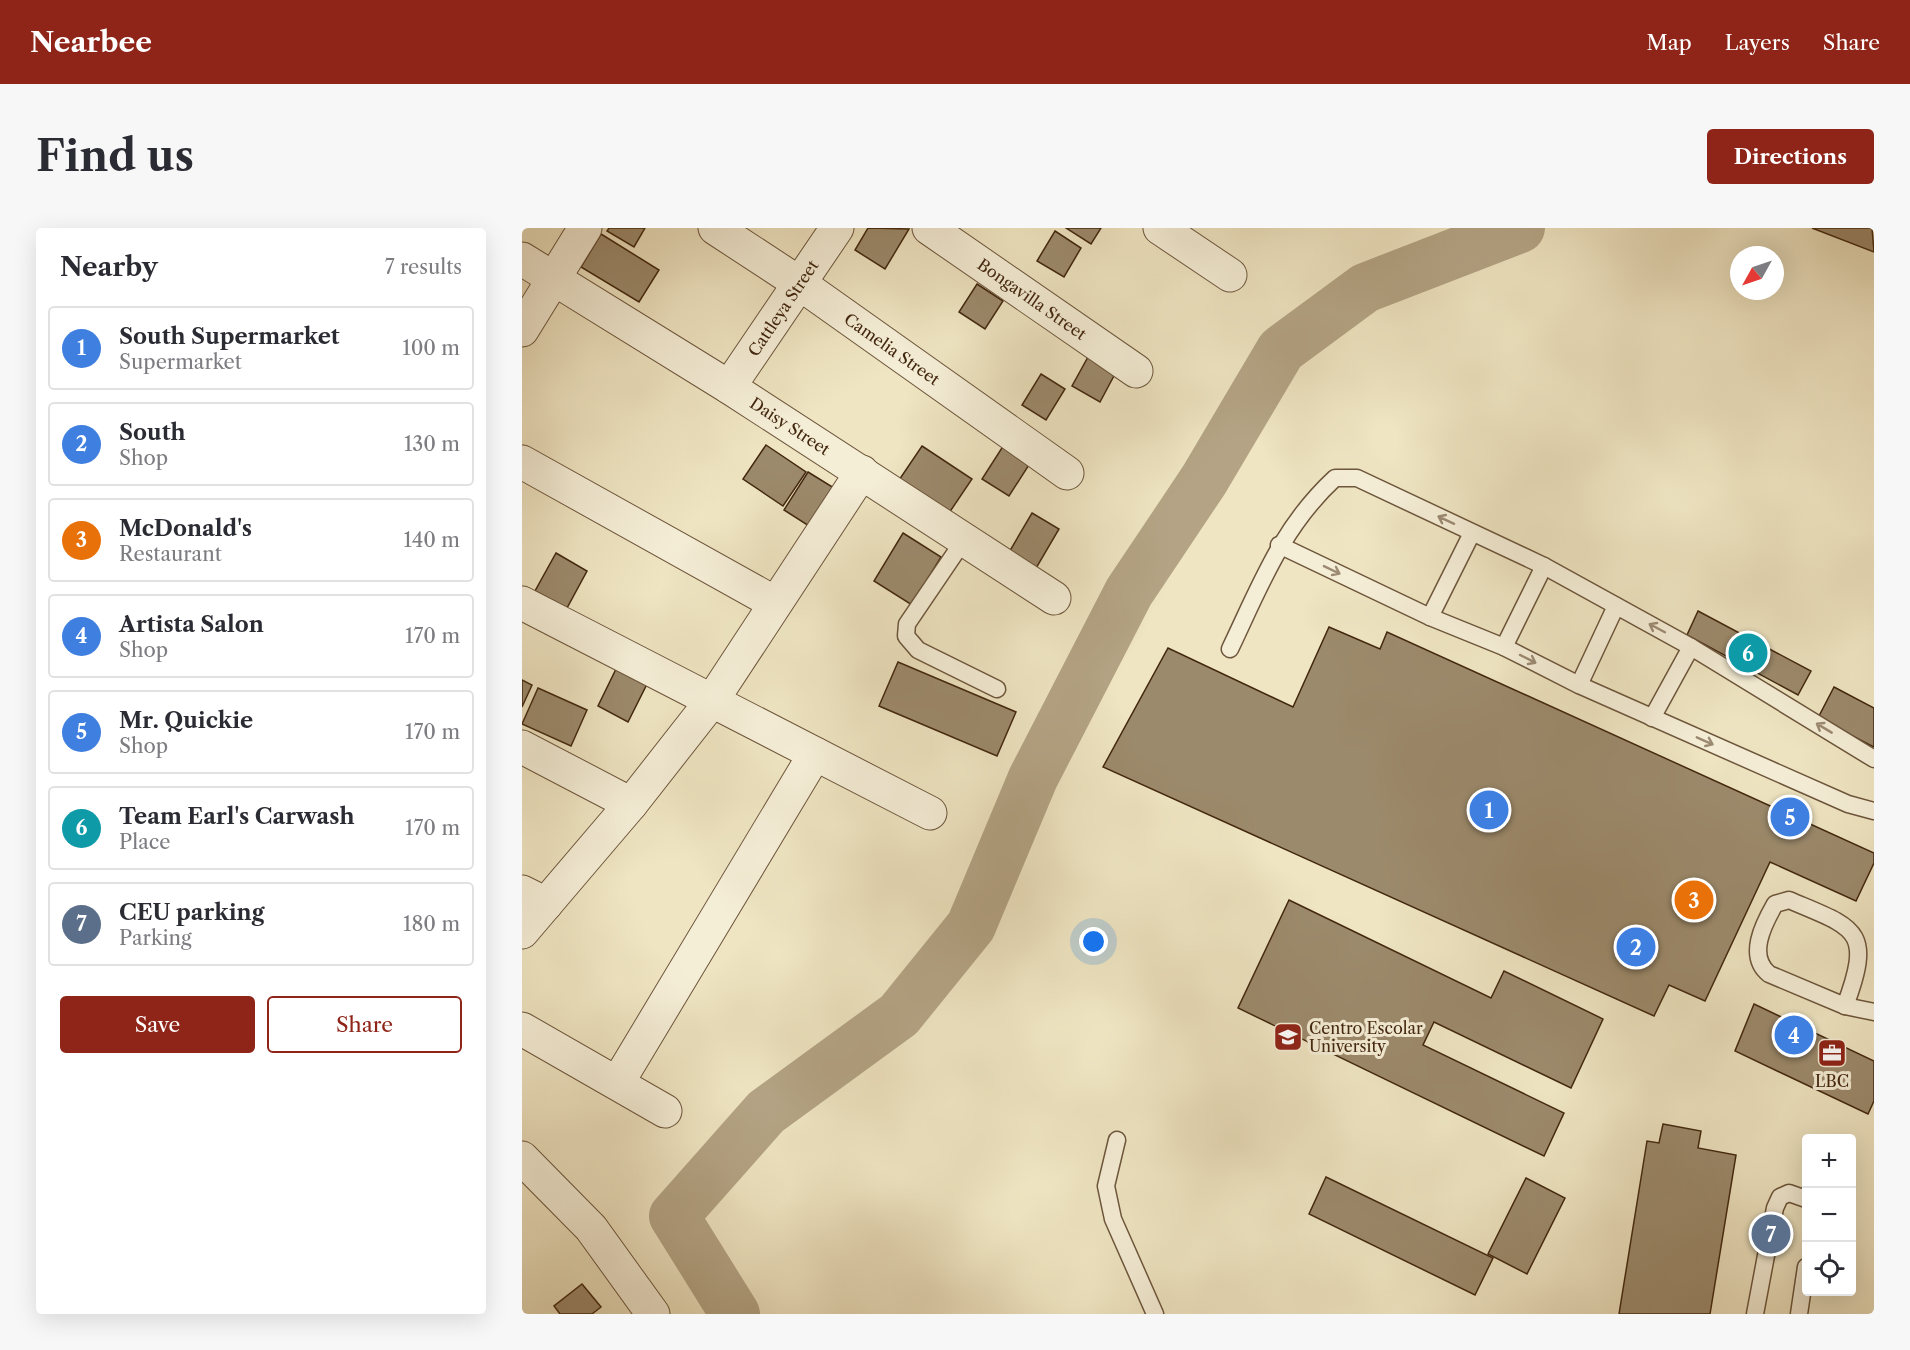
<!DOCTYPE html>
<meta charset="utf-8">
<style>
body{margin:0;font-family:"Libre Caslon Text",serif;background:#f7f7f7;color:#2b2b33}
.controls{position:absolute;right:18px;bottom:18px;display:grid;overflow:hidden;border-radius:6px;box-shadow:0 6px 24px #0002}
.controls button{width:54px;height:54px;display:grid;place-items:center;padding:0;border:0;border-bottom:2px solid #e1e1e2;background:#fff;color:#2b2b33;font:30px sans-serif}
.compass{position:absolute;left:1208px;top:18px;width:54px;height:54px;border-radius:50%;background:#fff;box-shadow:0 6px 24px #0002;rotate:230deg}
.you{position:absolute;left:572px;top:714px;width:21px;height:21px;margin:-15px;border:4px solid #fff;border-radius:50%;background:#1a73e8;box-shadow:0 0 0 9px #1a73e833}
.badge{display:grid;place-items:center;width:39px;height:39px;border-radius:50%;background:#8f2418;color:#fff;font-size:20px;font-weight:700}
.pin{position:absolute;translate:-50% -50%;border:3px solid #fff;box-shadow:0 2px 6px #0006}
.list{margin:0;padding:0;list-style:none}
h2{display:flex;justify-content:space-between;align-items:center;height:78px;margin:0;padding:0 24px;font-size:26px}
h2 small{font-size:20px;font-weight:400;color:#7c7c81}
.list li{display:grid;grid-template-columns:39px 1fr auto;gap:18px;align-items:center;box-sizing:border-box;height:84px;margin:0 12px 12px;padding:0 12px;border:2px solid #e1e1e2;border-radius:6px}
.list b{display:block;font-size:22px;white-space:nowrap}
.list p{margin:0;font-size:20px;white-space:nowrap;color:#7c7c81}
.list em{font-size:20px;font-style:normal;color:#7c7c81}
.actions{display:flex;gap:12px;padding:18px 24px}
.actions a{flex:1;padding:14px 0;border:2px solid #8f2418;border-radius:6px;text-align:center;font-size:21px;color:#8f2418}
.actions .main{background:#8f2418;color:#fff}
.icon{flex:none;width:33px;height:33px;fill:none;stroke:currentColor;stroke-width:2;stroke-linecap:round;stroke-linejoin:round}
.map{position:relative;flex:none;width:1352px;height:1086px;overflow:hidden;border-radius:6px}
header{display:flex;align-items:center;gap:36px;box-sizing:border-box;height:84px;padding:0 30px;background:#8f2418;color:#fff}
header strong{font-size:28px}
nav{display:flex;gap:33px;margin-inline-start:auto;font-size:21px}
.intro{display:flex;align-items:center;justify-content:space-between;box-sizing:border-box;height:144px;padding:0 36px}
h1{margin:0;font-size:42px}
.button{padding:15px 27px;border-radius:6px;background:#8f2418;color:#fff;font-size:21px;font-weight:700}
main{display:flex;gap:36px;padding:0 36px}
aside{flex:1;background:#fff;border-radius:6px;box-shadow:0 6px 24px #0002}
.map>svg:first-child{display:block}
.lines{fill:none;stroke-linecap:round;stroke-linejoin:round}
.river{stroke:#b4a485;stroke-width:50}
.building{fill:#9c8a6c;stroke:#42270f;stroke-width:1.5}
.lane-casing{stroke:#6d563c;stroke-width:19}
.street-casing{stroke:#6d563c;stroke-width:35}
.lane{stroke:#f5eed7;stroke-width:16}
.street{stroke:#f5eed7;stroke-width:33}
.oneway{stroke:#9c8a73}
.labels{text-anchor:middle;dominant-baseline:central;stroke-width:6;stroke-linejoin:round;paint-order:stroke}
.street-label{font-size:16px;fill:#42270f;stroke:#f5eed7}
.poi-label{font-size:16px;fill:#42270f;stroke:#f5eed7;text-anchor:start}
</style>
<header>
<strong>Nearbee</strong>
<nav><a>Map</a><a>Layers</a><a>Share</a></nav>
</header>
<div class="intro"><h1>Find us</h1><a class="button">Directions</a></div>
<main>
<aside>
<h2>Nearby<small>7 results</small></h2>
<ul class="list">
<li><span class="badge" style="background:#3f7fe0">1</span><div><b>South Supermarket</b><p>Supermarket</p></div><em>100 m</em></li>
<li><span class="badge" style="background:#3f7fe0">2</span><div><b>South</b><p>Shop</p></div><em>130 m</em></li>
<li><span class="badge" style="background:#e8710a">3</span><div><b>McDonald's</b><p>Restaurant</p></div><em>140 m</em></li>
<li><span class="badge" style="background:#3f7fe0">4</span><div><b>Artista Salon</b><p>Shop</p></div><em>170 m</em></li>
<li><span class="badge" style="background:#3f7fe0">5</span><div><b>Mr. Quickie</b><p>Shop</p></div><em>170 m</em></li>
<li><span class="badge" style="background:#0f9aa8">6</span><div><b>Team Earl's Carwash</b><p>Place</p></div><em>170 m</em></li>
<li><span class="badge" style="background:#5c6f8a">7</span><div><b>CEU parking</b><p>Parking</p></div><em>180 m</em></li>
</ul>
<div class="actions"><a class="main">Save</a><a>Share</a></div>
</aside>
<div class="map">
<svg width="1352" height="1086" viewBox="0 0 1352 1086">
<rect width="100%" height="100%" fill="#efe5c2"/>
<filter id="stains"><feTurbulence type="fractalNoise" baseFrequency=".00333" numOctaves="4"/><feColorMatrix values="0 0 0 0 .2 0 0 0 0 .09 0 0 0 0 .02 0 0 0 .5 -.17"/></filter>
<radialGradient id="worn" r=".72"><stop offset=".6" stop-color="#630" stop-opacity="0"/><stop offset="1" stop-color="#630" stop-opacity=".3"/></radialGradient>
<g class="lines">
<path class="river" d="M 213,1086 L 152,988 L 244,884 L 377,787 L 449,698 L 511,550 L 607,364 L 682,252 L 759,122 L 843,60 L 998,0"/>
</g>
<g class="building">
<path d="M 87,0 L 123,0 L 112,19 L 85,3 Z"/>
<path d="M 346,0 L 387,1 L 363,41 L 333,22 Z"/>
<path d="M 544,0 L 579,0 L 569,16 Z"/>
<path d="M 1290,0 L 1350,0 L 1352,24 Z"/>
<path d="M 533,3 L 559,20 L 542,49 L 515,33 Z"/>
<path d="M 79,6 L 137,42 L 117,74 L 59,39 Z"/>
<path d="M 455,56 L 481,73 L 463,101 L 437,84 Z"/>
<path d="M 566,129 L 594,144 L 578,174 L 550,158 Z"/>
<path d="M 519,146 L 543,161 L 524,192 L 500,177 Z"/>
<path d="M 485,212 L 512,229 L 487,268 L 460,251 Z"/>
<path d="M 244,217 L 284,244 L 261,278 L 221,251 Z"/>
<path d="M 400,218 L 450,251 L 425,288 L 375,255 Z"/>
<path d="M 286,244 L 312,260 L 287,298 L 262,282 Z"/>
<path d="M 510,285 L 537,301 L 513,342 L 486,326 Z"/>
<path d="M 381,305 L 419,329 L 390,377 L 352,353 Z"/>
<path d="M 34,325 L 65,343 L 45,380 L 13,363 Z"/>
<path d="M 1176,383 L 1289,443 L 1276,467 L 1165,407 Z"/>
<path d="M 807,399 L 858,421 L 865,404 L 1352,625 L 1352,635 L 1334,673 L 1248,634 L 1183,773 L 1147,757 L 1132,788 L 581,539 L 646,420 L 771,479 Z"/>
<path d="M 376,434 L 494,484 L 475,528 L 357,478 Z"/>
<path d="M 95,439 L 126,454 L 106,494 L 76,478 Z"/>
<path d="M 0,452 L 10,457 L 0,479 Z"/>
<path d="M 1312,459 L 1352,480 L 1352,519 L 1296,490 Z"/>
<path d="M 16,460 L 65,482 L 49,518 L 0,496 Z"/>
<path d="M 767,672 L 969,770 L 982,743 L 1081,791 L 1049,860 L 912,794 L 901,817 L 1042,885 L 1022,928 L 716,780 Z"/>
<path d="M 1232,776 L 1352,833 L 1352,873 L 1346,886 L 1213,823 Z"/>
<path d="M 1141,896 L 1179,903 L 1176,920 L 1214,927 L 1188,1086 L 1097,1086 L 1125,913 L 1137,915 Z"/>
<path d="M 804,949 L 971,1030 L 953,1067 L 787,986 Z"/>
<path d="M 1004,950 L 1043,970 L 1005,1046 L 966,1026 Z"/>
<path d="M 60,1056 L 79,1079 L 70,1086 L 38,1086 L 32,1078 Z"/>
</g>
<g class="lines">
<g class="lane-casing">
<g id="lane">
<path d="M 442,312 L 385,396 L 384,408 L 396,422 L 475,461"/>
<path d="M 757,317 L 908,389 L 982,419 L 1057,457 L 1326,576 L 1352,583"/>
<path d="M 908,389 L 950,305"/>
<path d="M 982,419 L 1022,338"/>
<path d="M 708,421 C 739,356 760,299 813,250 L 835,250 L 1022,338 L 1169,419 L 1352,531"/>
<path d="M 1057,457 L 1094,378"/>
<path d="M 1130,490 L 1169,419"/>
<path d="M 1267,672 C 1333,700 1352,701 1323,778 L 1247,746 C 1225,728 1241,697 1253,676 Z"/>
<path d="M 1323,778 L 1352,784"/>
<path d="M 595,912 L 584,958 L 591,991 L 633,1086"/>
<path d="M 1233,1086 L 1253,980 L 1258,969 L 1267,965 L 1284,971"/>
<path d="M 1277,1086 L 1284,1039"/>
</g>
</g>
<g class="street-casing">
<g id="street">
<path d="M 193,0 L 277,55 L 545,245"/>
<path d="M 407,0 L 614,143"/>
<path d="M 638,0 L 708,47"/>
<path d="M 0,31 L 207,159 L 532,370"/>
<path d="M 0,102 L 63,0"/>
<path d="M 207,159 L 315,0"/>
<path d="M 0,234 L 253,375"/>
<path d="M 0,375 L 408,585"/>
<path d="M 0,519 L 109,576"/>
<path d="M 0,664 L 24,676"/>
<path d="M 0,704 L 109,576 L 189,474 L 340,244"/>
<path d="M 0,801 L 143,883"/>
<path d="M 96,854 L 293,526"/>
<path d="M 0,930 L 69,1000 L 131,1086"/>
</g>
</g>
<use href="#lane" class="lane"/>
<use href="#street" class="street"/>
</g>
<defs><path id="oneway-shaft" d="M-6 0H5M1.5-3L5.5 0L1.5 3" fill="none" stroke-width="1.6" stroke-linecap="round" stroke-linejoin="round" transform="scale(1.5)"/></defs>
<g class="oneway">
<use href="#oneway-shaft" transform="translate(924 292) rotate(-155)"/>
<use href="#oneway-shaft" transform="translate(810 342) rotate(26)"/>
<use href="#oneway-shaft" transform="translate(1135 400) rotate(-152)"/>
<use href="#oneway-shaft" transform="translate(1006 431) rotate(27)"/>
<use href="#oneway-shaft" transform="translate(1302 500) rotate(-149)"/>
<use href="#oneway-shaft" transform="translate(1183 513) rotate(24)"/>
</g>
<defs>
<g id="university-square" transform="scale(1.5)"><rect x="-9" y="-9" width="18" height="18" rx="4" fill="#8f2418" stroke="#f5eed7"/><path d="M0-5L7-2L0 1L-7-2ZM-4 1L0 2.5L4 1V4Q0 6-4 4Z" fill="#fff"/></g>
<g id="office-square" transform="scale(1.5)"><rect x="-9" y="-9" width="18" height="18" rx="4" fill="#8f2418" stroke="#f5eed7"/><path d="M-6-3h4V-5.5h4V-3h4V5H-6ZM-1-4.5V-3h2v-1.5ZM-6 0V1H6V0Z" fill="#fff"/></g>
</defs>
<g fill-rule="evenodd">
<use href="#university-square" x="766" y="809"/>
<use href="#office-square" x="1310" y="825"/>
</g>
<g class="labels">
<g class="street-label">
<text transform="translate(510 71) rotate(35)">Bongavilla Street</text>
<text transform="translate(261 80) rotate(-56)">Cattleya Street</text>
<text transform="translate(370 121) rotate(35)">Camelia Street</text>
<text transform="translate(268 198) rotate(33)">Daisy Street</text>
</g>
<g class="poi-label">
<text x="787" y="800">Centro Escolar<tspan x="787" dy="18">University</tspan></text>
<text x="1310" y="853" text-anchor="middle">LBC</text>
</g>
</g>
<rect width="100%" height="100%" filter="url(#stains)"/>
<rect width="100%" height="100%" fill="url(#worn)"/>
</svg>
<div class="controls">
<button>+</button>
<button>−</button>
<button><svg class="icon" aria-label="locate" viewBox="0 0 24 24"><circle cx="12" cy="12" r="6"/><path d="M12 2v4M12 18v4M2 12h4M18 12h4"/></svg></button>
</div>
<svg class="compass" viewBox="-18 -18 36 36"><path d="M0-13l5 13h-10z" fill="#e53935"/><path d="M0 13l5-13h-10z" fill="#7c7c81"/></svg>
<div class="you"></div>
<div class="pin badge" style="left:967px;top:582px;background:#3f7fe0">1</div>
<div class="pin badge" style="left:1114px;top:719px;background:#3f7fe0">2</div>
<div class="pin badge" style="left:1172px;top:672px;background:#e8710a">3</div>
<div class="pin badge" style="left:1272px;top:807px;background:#3f7fe0">4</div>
<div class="pin badge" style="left:1268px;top:589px;background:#3f7fe0">5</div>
<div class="pin badge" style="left:1226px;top:425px;background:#0f9aa8">6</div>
<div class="pin badge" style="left:1249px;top:1006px;background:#5c6f8a">7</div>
</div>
</main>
